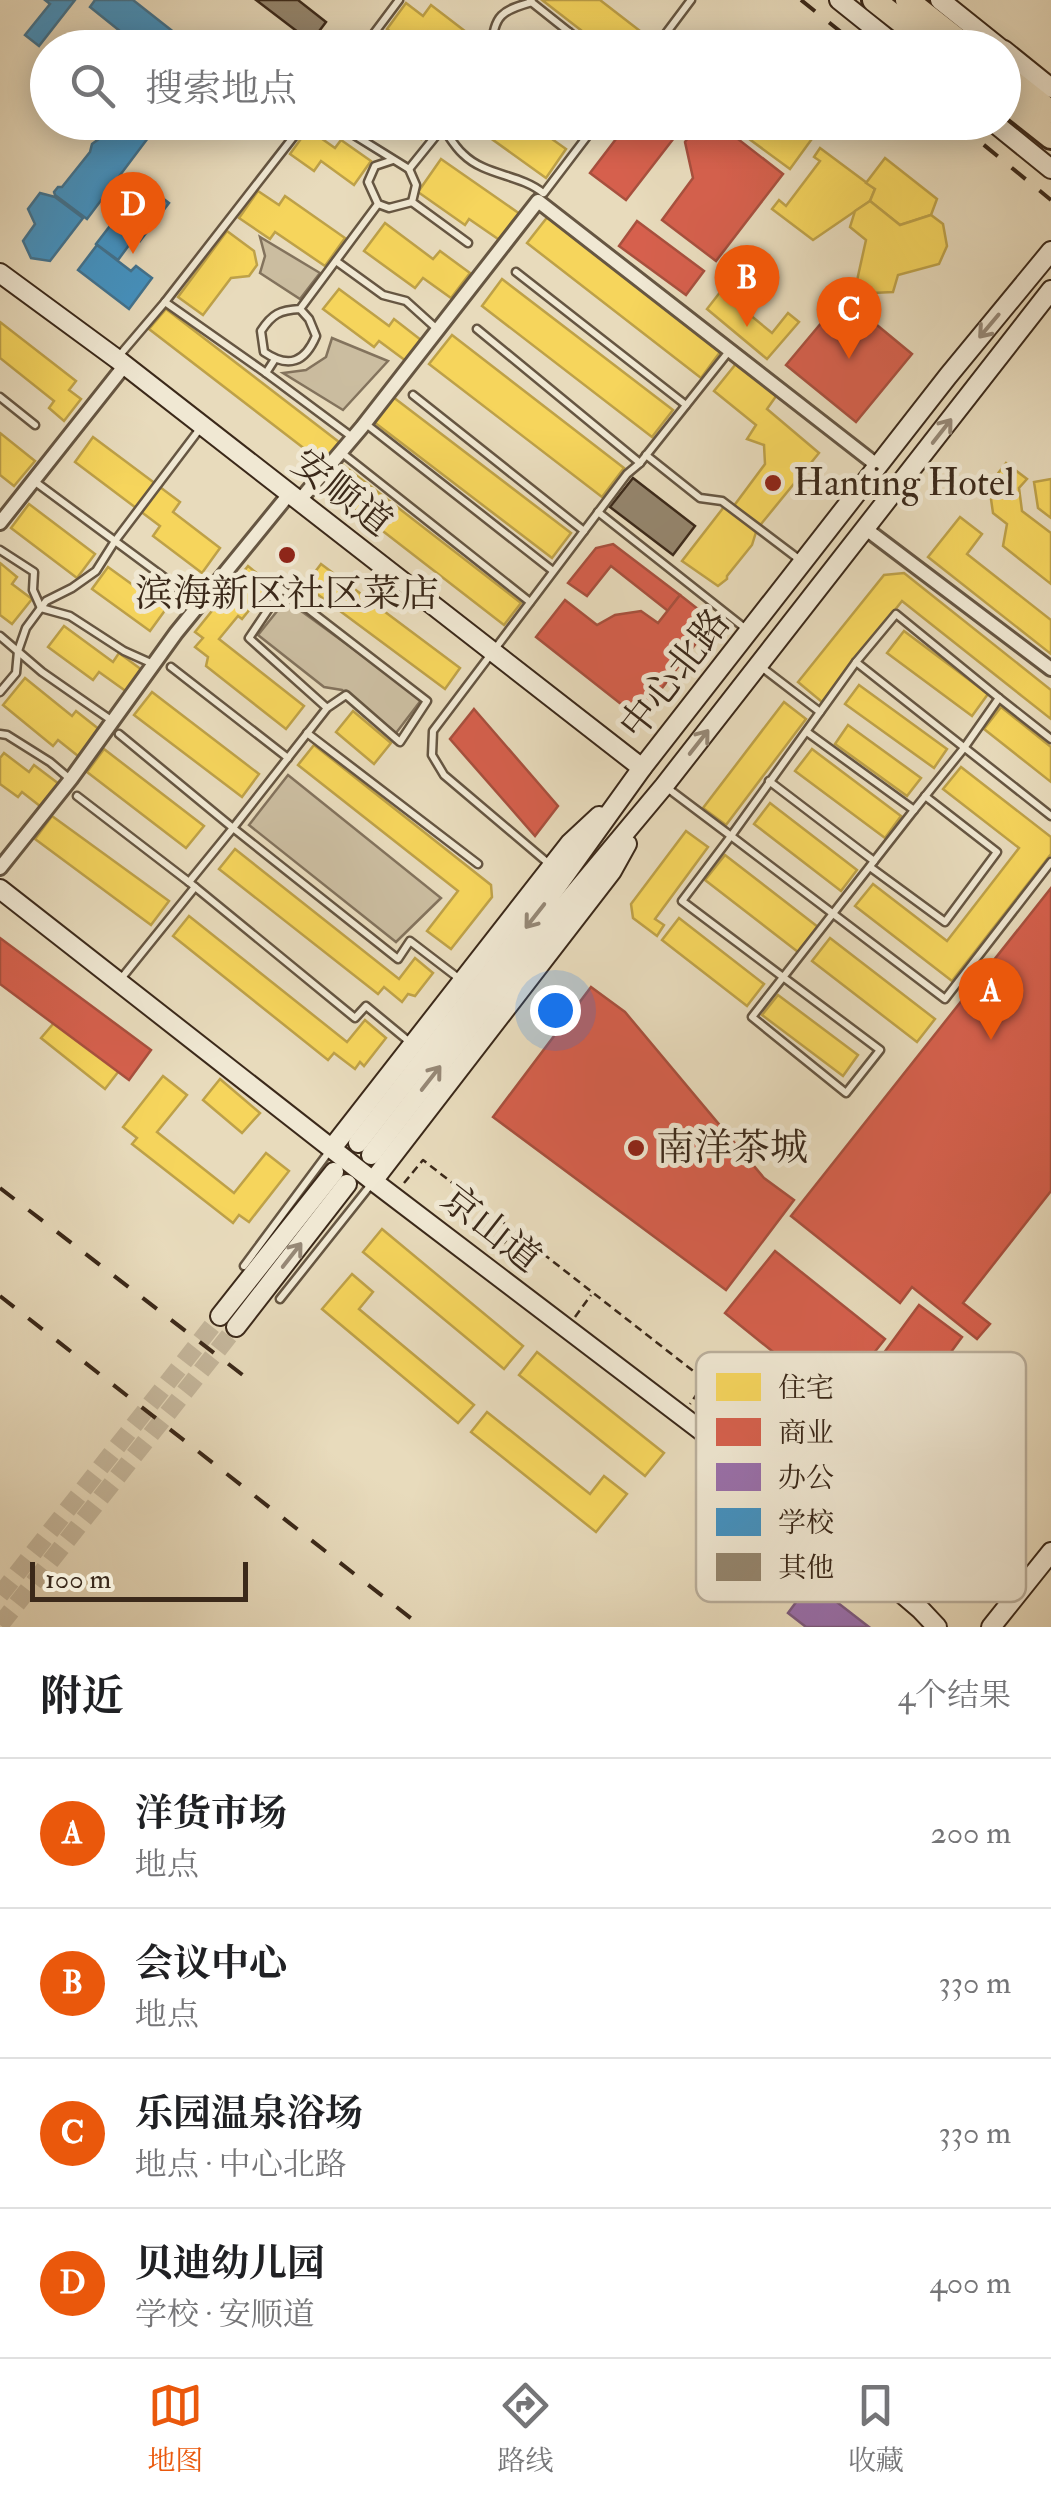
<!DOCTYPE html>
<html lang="zh">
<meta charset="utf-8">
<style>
body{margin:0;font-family:"IM FELL Double Pica","Noto Serif SC",serif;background:#f2f2f2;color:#202124}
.scale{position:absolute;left:30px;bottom:25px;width:218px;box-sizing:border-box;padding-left:10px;border:5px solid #3b291a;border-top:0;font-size:28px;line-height:35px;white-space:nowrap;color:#3b291a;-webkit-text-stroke:8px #f0e8d3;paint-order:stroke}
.you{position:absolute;left:555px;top:1010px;width:35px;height:35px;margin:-25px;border:8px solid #fff;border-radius:50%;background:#1a73e8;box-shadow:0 0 0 15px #1a73e833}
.badge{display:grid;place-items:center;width:65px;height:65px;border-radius:50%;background:#ea580c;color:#fff;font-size:32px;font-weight:700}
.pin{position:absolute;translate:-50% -82px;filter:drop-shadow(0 2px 5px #0008)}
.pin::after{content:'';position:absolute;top:52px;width:35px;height:30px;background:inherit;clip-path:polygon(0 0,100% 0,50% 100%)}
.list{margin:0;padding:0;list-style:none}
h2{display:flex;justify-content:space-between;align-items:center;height:130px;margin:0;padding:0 40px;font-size:42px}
h2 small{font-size:32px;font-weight:400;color:#757577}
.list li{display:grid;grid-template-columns:65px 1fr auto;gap:30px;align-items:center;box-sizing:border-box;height:150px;padding:0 40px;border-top:2px solid #e0e0e0}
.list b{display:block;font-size:38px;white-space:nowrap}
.list p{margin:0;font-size:32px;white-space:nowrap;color:#757577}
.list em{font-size:32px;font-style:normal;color:#757577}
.icon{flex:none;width:55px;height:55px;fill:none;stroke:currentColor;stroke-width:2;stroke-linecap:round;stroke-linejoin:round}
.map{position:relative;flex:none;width:1051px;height:1627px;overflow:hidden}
.search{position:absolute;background:#fff;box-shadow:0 5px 25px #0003;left:30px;right:30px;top:30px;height:110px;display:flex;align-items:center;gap:25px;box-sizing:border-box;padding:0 35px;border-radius:55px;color:#757577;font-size:38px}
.sheet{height:730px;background:#fff}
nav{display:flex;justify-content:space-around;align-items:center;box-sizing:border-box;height:140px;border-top:2px solid #e0e0e0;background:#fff;font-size:28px;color:#757577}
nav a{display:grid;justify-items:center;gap:5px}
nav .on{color:#ea580c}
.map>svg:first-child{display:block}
.green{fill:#cbbda0;stroke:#83735d;stroke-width:2.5}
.homes{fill:#f6d55c;stroke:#bea148;stroke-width:2.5}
.shops{fill:#d6604d;stroke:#a8503e;stroke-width:2.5}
.offices{fill:#9970ab;stroke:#7d5b80;stroke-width:2.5}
.schools{fill:#4393c3;stroke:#417390;stroke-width:2.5}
.building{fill:#95866e;stroke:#3b291a;stroke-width:2.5}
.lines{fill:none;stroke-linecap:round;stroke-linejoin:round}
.secondary-tunnel{stroke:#c5b79c;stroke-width:18;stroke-dasharray:18 9;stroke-linecap:butt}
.lane-casing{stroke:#665642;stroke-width:11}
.street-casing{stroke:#665642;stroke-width:18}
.secondary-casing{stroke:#3b291a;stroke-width:22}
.highway-casing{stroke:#3b291a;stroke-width:28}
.path{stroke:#3b291a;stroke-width:2.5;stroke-dasharray:8 5;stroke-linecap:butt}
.lane{stroke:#f0e8d3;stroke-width:6}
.street{stroke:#f0e8d3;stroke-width:12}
.secondary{stroke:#f0e8d3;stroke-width:18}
.highway{stroke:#e8dbbc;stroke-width:22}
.rail{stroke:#3b291a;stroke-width:4;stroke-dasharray:18 18;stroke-linecap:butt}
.oneway{stroke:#968876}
.poi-dot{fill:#8f2418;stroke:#f0e8d3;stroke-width:4}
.labels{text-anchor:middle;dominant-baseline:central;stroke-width:10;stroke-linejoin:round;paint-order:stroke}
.poi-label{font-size:38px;fill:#3b291a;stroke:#f0e8d3;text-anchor:start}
.street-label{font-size:38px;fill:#3b291a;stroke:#f0e8d3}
.key{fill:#f0e8d3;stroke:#baaf9c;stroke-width:2.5}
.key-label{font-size:28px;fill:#3b291a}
</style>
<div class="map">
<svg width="1051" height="1627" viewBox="0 0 1051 1627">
<rect width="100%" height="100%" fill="#e8dbbc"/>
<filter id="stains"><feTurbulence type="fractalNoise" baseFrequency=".002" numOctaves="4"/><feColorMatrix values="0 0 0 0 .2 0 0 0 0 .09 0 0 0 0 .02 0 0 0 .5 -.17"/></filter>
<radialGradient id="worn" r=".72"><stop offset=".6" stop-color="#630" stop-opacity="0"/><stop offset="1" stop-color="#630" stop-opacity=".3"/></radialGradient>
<g class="green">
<path d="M 260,237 L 320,273 L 300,299 L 260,273 L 265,256 Z"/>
<path d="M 332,338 L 388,361 L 343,410 L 283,373 L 306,370 L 326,357 Z"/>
<path d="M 286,600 L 422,699 L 396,733 L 342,690 L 324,687 L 258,635 Z"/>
<path d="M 288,775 L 441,898 L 396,942 L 249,825 Z"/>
</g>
<g class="homes">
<path d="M 542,0 L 600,0 L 653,41 L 648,48 L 604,48 Z"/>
<path d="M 406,3 L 423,16 L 431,5 L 487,48 L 434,48 L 417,35 L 409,46 L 387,29 Z"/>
<path d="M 399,122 L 433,122 L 421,139 Z"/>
<path d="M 468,122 L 528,122 L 566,149 L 546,178 Z"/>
<path d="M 726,122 L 796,122 L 814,136 L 790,169 Z"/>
<path d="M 308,129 L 335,148 L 341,140 L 371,161 L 354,185 L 321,161 L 314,171 L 290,154 Z"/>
<path d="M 820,148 L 875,189 L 870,201 L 813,240 L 772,209 L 779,200 L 786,206 L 820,161 L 814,157 Z"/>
<path d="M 885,158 L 937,199 L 931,215 L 900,225 L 870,201 L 875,189 L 866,183 Z"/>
<path d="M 441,159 L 520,214 L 501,241 L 469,219 L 465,225 L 418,192 Z"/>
<path d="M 258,191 L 279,205 L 285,196 L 345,238 L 325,266 L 275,232 L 270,239 L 239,218 Z"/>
<path d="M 870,201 L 900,225 L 931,215 L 943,224 L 947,246 L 939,264 L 898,275 L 893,292 L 872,293 L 856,285 L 866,240 L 850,227 L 855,211 Z"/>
<path d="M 549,215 L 723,348 L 701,378 L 527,243 Z"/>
<path d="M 385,223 L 433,259 L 440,251 L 470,273 L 451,298 L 423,278 L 415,288 L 364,251 Z"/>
<path d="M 227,231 L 254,251 L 257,265 L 249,276 L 231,278 L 203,315 L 178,297 Z"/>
<path d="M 502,279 L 673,410 L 652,437 L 482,306 Z"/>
<path d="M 339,289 L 389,326 L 394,319 L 421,340 L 406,361 L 379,341 L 374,347 L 323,309 Z"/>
<path d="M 721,291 L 772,333 L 788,313 L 799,322 L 767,359 L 707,309 Z"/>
<path d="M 166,309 L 339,442 L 323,463 L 149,329 Z"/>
<path d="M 0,322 L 76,381 L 69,390 L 81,399 L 64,421 L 49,408 L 54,401 L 0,358 Z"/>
<path d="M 452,335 L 624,468 L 602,497 L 429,364 Z"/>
<path d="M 739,360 L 779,392 L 767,409 L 819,453 L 757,529 L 752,545 L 727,576 L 727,579 L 718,586 L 682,561 L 727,503 L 733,507 L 765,464 L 764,445 L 747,439 L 756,425 L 714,391 Z"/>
<path d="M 393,397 L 571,533 L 552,558 L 374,422 Z"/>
<path d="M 0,433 L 35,461 L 14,486 L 0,475 Z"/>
<path d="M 93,437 L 180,502 L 173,512 L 220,548 L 202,573 L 153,536 L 160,526 L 75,462 Z"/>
<path d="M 1006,463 L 1027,479 L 1019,488 L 1022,511 L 1051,533 L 1051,584 L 1003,546 L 1007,524 L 993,513 L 989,485 Z"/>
<path d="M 343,465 L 521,603 L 504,625 L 326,487 Z"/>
<path d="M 1051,479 L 1051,518 L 1038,508 L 1034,482 Z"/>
<path d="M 29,504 L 95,554 L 77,578 L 11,528 Z"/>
<path d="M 960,517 L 982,534 L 967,554 L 1051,620 L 1051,654 L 928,557 Z"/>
<path d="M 0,563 L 17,577 L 12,584 L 32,599 L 12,624 L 0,615 Z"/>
<path d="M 321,564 L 460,668 L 445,689 L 305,585 Z"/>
<path d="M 248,566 L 270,584 L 242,619 L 238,616 L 219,639 L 304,706 L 286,729 L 206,666 L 208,657 L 195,647 L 203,638 L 195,632 Z"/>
<path d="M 108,567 L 166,609 L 150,631 L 92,589 Z"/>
<path d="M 904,573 L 1051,690 L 1051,719 L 902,601 L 822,702 L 798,682 L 884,575 Z"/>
<path d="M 64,626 L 113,662 L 119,653 L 142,670 L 127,692 L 99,672 L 93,680 L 48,647 Z"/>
<path d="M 904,631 L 988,694 L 972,716 L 887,653 Z"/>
<path d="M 25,678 L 72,716 L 76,711 L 100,730 L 78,756 L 58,740 L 53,746 L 3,705 Z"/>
<path d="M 859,685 L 947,749 L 934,768 L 845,704 Z"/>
<path d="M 152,692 L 259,774 L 242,797 L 134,715 Z"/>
<path d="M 784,702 L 806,719 L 726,825 L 703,808 Z"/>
<path d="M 1001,707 L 1051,747 L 1051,782 L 984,729 Z"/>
<path d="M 353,711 L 391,743 L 374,764 L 336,732 Z"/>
<path d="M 848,725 L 921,778 L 907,796 L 835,744 Z"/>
<path d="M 314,745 L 491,885 L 492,897 L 451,949 L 427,931 L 458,891 L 298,765 Z"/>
<path d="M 104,749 L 204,826 L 186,848 L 87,772 Z"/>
<path d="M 812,749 L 901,816 L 885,838 L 795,771 Z"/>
<path d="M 4,753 L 29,772 L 34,765 L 63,787 L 45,810 L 22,792 L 18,797 L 0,784 L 0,758 Z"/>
<path d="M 961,767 L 1051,837 L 1051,854 L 952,981 L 855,906 L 873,884 L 947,941 L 1019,848 L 943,789 Z"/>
<path d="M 770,803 L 857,870 L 841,891 L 754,824 Z"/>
<path d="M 52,816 L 169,901 L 151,925 L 35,839 Z"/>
<path d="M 686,831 L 708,847 L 655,919 L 664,925 L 657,936 L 633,918 L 631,904 Z"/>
<path d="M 235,849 L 399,979 L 415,958 L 433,973 L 415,996 L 408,994 L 402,1002 L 384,987 L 378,994 L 219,869 Z"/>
<path d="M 725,855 L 818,927 L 798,952 L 705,880 Z"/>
<path d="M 189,916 L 347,1042 L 365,1020 L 386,1038 L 364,1066 L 360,1062 L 355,1069 L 334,1053 L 328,1060 L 173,936 Z"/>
<path d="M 679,918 L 764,984 L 747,1006 L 662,940 Z"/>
<path d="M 830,938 L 935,1019 L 917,1042 L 812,961 Z"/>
<path d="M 778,995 L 858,1055 L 843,1076 L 762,1015 Z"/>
<path d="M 59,1017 L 122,1067 L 105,1089 L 41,1038 Z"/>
<path d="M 163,1076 L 187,1095 L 157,1132 L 234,1193 L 266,1153 L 289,1171 L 249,1222 L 239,1215 L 233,1223 L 132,1144 L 137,1138 L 123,1127 Z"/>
<path d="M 220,1079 L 260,1113 L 242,1133 L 203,1100 Z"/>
<path d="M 382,1229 L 523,1346 L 504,1369 L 363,1252 Z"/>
<path d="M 352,1274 L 373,1292 L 359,1309 L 474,1405 L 458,1423 L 322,1309 Z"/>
<path d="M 537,1352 L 664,1453 L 645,1476 L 519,1375 Z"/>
<path d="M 487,1412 L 590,1494 L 604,1476 L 627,1494 L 596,1532 L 471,1432 Z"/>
</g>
<g class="shops">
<path d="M 629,122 L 654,122 L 674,138 L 626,200 L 590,173 Z"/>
<path d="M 700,122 L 716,122 L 783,174 L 716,261 L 662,220 L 693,178 L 685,142 Z"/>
<path d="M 637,221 L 704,271 L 686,295 L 619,246 Z"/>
<path d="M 843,297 L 912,354 L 856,422 L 786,365 Z"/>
<path d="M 613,544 L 680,595 L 668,611 L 611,566 L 587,596 L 568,583 L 596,548 Z"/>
<path d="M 680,595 L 713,621 L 653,700 L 639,707 L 626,708 L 536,637 L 565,600 L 597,625 L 615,615 L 641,611 L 658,623 Z"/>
<path d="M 474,709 L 558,806 L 535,836 L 450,739 Z"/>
<path d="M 1051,888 L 1051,1191 L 963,1303 L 990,1324 L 977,1339 L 912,1287 L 900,1303 L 791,1216 Z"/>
<path d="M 0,938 L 151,1050 L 129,1080 L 0,984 Z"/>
<path d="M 591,987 L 625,1012 L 764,1178 L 794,1200 L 726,1290 L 493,1117 Z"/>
<path d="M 775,1251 L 885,1339 L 835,1402 L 725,1313 Z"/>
<path d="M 919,1305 L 962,1337 L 888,1438 L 845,1406 Z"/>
</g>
<path class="offices" d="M 811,1582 L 869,1627 L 806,1627 L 788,1613 Z"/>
<g class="schools">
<path d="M 45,0 L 75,0 L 39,46 L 25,35 L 50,4 Z"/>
<path d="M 95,0 L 133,0 L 194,48 L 141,48 L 90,7 Z"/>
<path d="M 114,122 L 160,122 L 87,219 L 55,195 L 54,192 L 58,187 L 62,187 L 90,152 L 92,144 L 103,136 Z"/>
<path d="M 143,183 L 169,203 L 140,241 L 135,237 L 118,260 L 96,244 Z"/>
<path d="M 40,193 L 55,197 L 83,218 L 50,261 L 31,258 L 23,241 L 35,224 L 28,209 Z"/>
<path d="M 97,245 L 131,271 L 136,266 L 152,278 L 129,309 L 78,270 Z"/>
</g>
<g class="building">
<path d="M 256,0 L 298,0 L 326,22 L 311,42 Z"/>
<path d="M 633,478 L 695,526 L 673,555 L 610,507 Z"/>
</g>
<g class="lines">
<g class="secondary-tunnel">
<path d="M 0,1595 L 220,1316"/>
<path d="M 0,1625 L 236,1327"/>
</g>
<g class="lane-casing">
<g id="lane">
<path d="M 530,1 L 569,32"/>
<path d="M 363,48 L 399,0"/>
<path d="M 492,48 C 493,15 503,10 532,2"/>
<path d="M 557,48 L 569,32 L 590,48"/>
<path d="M 655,48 L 691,0"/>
<path d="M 314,122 L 328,131 L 351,133 L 409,169 L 447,122"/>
<path d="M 443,128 C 449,136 455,147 463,154 C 485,176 520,174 543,193"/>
<path d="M 393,160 L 375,166 L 368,182 L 378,204 L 389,208 L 412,202"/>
<path d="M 409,169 L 416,185 L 412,202 L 468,243"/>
<path d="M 544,193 L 598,122"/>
<path d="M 336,261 L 383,295 L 406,301 L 437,329"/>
<path d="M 516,272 L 686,405"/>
<path d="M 165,302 L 266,373"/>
<path d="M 300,309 L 309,319 L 316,336 C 305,362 289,369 264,352 L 261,331 C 272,314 280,310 300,309 L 378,204"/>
<path d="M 477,329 L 640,463"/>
<path d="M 119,356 L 165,302 L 305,122"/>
<path d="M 275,359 L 266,373 L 352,437"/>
<path d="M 413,395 L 584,531"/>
<path d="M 0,397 L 35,425"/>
<path d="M 366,424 L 553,571"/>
<path d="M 342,453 L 530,602"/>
<path d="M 646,455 L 700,498 L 722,501 L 800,560"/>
<path d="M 34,481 L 200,604"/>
<path d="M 598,512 L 746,629"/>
<path d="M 0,550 L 34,572 L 33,590 L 41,608 L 70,616 L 124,651 L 153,664"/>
<path d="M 0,636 L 42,672 L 111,720"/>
<path d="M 856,662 L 896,614 L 999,698"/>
<path d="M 760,666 L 820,712"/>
<path d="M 171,667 L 288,758"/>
<path d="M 0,692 L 16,673 L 18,651 L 26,628 L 46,601 L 72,588 L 96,571 L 115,541 L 202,426"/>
<path d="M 807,732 L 914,810 L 964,748 L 999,698 L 1051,739"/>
<path d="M 307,733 L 478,864"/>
<path d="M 0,734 L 7,735 L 50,762 L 70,779"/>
<path d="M 119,734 L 233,828 L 327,708 L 249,638 L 282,589 L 427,701 L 400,742 L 346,695 L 327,708"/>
<path d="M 769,781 L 874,861"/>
<path d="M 666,787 L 731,836 L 682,901 L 880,1050 L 846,1093 L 752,1017 C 806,948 860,879 914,810"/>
<path d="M 77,796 L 189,882"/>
<path d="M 1051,816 L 856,662 L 731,836 L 945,999 L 1051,862"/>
<path d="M 548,863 L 444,775 L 432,755 L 433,731 L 627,474 L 640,463 L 730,350"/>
<path d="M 870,867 L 945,922 L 997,852 L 925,796"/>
<path d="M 120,980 L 195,887"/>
<path d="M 412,1044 L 366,1006 L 355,1018 L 189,882 L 233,828 L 398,959 L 410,941 L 461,980"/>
<path d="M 244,1266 L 331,1149"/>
<path d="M 280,1299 L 373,1182"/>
</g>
</g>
<g class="street-casing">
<g id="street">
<path d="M 300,500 L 362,427 L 538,201 L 878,466"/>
<path d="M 0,523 L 125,365"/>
<path d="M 866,529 L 1051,669"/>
<path d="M 0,868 L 71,779 L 176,633 L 290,493"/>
</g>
</g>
<g class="secondary-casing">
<g id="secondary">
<path d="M 839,0 L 899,48"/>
<path d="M 940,0 L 1000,48"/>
<path d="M 1004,50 L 1051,88"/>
<path d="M 993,122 L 1051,169"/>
<path d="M 0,273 L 117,359 L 642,768"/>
<path d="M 0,889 L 373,1181 L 795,1502 L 921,1610 L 937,1627"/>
<path d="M 358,1143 L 545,903 L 642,768 L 948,376 L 1051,251"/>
<path d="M 332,1148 L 570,843 L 599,816"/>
<path d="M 371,1155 L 558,913 L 664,786 L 1051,290"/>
<path d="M 373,1181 L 612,871 L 627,844"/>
<path d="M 220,1316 L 334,1172"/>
<path d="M 236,1327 L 347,1184"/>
<path d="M 991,1627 L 1051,1552"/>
</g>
</g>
<g class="highway-casing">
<g id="highway">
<path d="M 874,0 L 935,48"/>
<path d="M 907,0 L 968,48"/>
<path d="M 1004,75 L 1051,112"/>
<path d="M 1004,100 L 1051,137"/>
</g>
</g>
<g class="path">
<path d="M 404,1183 L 423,1160 L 706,1381 L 690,1404"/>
<path d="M 496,1254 L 512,1232"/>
<path d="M 575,1317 L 591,1295"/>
</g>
<use href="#lane" class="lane"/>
<use href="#street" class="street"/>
<use href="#secondary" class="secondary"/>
<use href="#highway" class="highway"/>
<g class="rail">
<path d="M 801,0 L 861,48"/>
<path d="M 956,122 L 1051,200"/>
<path d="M 0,1188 L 244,1376"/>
<path d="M 0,1296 L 422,1627"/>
</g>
</g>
<defs><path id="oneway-shaft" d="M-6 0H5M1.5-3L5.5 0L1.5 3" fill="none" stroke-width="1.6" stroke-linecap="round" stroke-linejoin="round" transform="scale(2.5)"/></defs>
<g class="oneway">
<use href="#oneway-shaft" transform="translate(989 326) rotate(130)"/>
<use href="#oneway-shaft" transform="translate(942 431) rotate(-52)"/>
<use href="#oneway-shaft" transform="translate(699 742) rotate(-52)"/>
<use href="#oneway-shaft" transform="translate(535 916) rotate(128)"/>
<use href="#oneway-shaft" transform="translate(431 1078) rotate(-52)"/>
<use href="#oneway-shaft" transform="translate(292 1255) rotate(-52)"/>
</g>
<g class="poi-dot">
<circle cx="773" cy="483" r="10"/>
<circle cx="287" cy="555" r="10"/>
<circle cx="636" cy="1148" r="10"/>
</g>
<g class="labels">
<g class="poi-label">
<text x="793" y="483">Hanting Hotel</text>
<text x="287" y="594" text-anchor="middle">滨海新区社区菜店</text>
<text x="656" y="1148">南洋茶城</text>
</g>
<g class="street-label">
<text transform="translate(342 493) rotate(38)">安顺道</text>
<text transform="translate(675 674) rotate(-52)">中心北路</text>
<text transform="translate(491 1229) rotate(38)">京山道</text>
</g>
</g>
<rect x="696" y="1352" width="330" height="250" rx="15" class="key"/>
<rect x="716" y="1373" width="45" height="28" fill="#f6d55c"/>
<rect x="716" y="1418" width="45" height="28" fill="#d6604d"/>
<rect x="716" y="1463" width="45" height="28" fill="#9970ab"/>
<rect x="716" y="1508" width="45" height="28" fill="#4393c3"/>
<rect x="716" y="1553" width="45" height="28" fill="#95866e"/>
<g class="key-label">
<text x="778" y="1397">住宅</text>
<text x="778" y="1442">商业</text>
<text x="778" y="1487">办公</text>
<text x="778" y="1532">学校</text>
<text x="778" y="1577">其他</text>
</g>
<rect width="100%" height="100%" filter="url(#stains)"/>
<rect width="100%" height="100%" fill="url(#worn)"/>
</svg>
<div class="scale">100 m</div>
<div class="you"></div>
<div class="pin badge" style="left:991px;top:1040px">A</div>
<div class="pin badge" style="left:747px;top:327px">B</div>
<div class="pin badge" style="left:849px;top:359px">C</div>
<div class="pin badge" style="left:133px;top:254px">D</div>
<div class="search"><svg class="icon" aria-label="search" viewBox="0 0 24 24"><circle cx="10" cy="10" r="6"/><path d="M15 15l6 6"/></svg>搜索地点</div>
</div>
<section class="sheet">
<h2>附近<small>4个结果</small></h2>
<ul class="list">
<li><span class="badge">A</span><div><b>洋货市场</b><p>地点</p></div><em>200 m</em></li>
<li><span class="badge">B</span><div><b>会议中心</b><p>地点</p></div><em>330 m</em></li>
<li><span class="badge">C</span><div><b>乐园温泉浴场</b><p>地点 · 中心北路</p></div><em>330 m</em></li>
<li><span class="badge">D</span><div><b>贝迪幼儿园</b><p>学校 · 安顺道</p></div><em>400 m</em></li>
</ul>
</section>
<nav>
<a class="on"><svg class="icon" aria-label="map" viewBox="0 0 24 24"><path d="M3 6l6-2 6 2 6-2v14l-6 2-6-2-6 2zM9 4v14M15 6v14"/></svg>地图</a>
<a><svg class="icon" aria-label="directions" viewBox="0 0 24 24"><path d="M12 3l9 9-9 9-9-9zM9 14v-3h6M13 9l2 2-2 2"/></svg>路线</a>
<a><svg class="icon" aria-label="saved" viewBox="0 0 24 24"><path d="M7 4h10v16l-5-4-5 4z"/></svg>收藏</a>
</nav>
